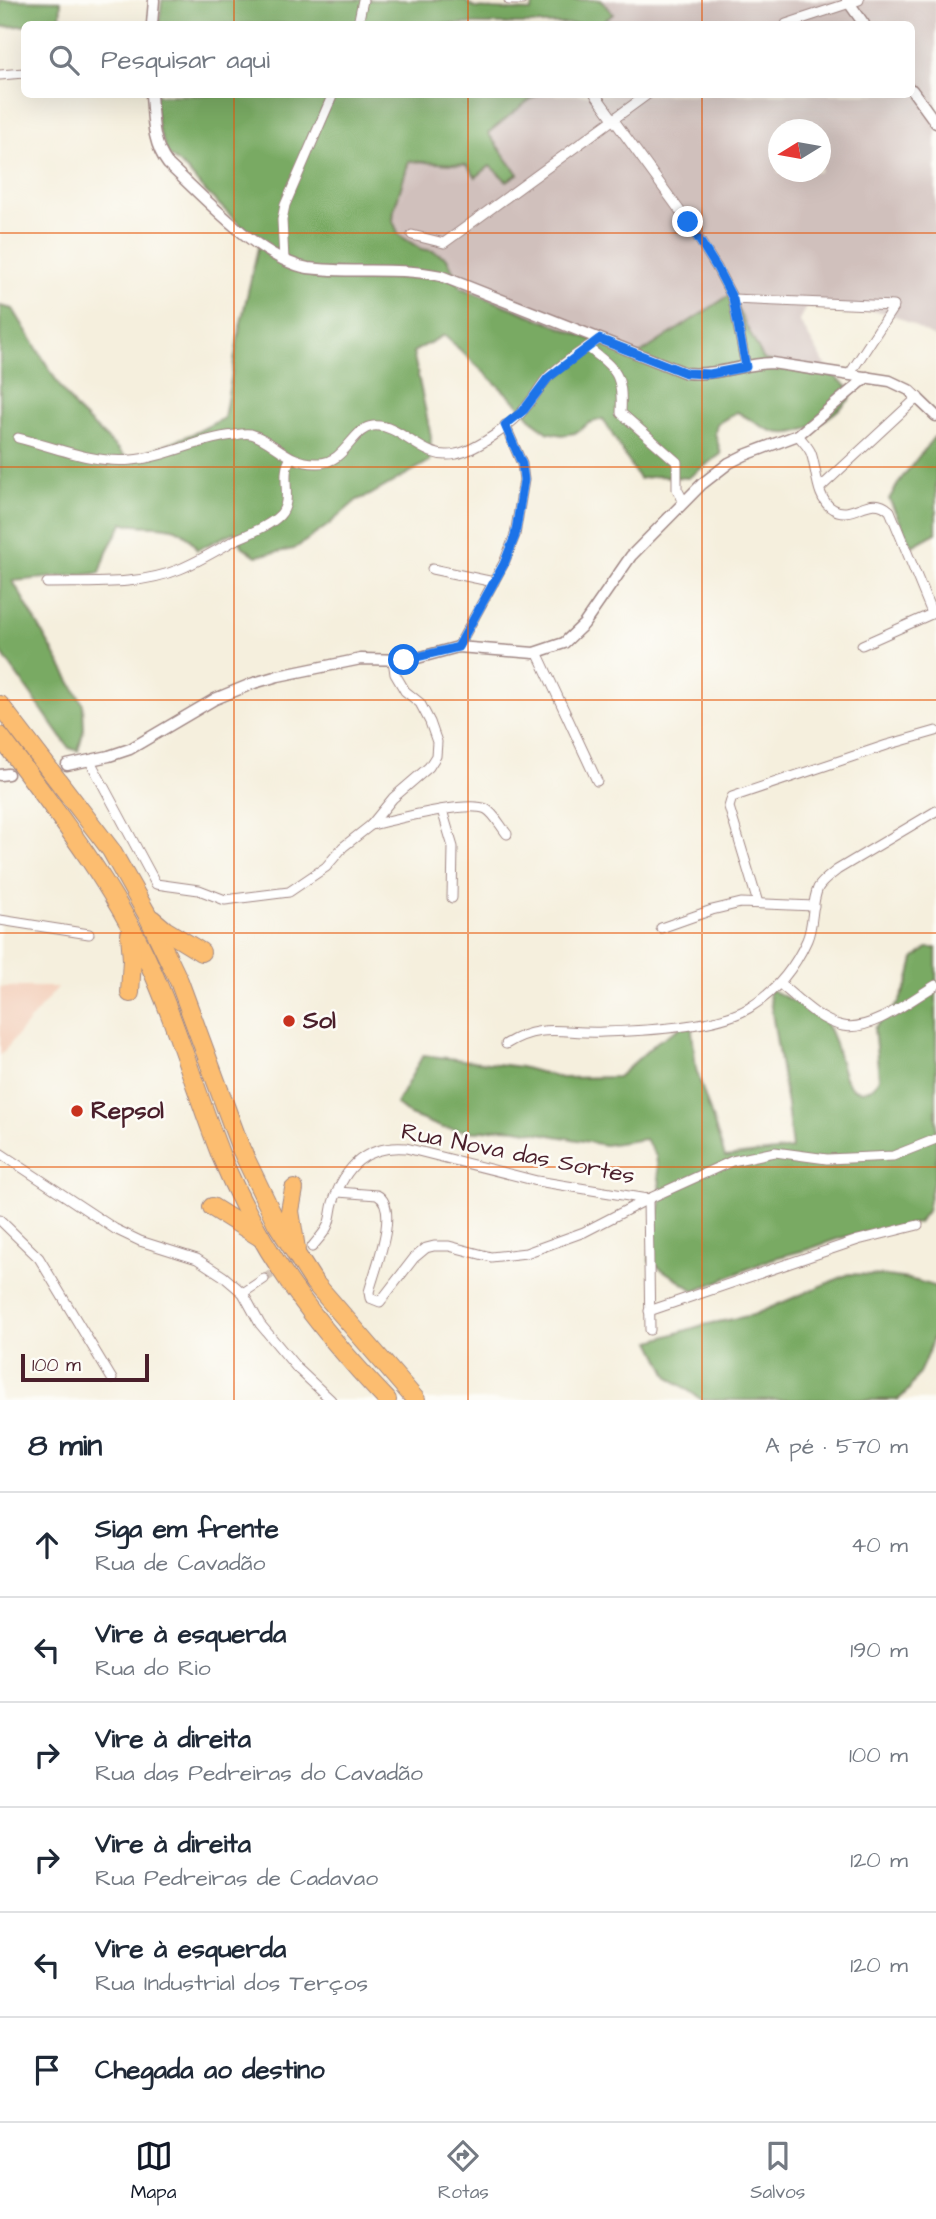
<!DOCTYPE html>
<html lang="pt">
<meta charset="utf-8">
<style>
body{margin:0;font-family:"Architects Daughter",sans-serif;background:#f6f6f7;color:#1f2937}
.compass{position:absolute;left:768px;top:119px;width:63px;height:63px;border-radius:50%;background:#fff;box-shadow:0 7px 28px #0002;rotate:259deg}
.scale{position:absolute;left:21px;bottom:18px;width:128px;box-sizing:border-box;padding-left:7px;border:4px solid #4a1f2b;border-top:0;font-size:19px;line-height:24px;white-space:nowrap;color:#4a1f2b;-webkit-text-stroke:5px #fdfcf7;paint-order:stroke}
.stop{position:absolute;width:21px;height:21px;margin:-16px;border:5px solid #1a73e8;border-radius:50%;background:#fff}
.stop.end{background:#1a73e8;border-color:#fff;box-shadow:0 2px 7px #0008}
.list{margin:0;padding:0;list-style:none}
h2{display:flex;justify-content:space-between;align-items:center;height:91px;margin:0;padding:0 28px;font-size:30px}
h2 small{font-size:23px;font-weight:400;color:#747a83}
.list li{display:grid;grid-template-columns:46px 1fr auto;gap:21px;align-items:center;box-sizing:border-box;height:105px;padding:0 28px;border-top:2px solid #e0e1e3}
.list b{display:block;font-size:26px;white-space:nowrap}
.list p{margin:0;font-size:23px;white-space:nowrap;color:#747a83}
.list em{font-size:23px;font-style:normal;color:#747a83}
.icon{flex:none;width:38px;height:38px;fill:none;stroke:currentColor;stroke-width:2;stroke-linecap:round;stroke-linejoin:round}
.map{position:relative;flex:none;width:936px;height:1400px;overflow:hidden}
.search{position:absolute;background:#fff;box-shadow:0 7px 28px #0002;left:21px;right:21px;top:21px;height:77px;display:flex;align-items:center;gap:18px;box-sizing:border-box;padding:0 24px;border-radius:10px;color:#747a83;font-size:26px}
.sheet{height:721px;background:#fff}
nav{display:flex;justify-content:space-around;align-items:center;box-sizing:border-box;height:98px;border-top:2px solid #e0e1e3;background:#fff;font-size:19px;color:#747a83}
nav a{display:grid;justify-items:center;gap:4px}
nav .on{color:#111827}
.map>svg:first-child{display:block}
.built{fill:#f4d3c0}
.industrial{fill:#d0c0bc;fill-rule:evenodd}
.forest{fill:#79aa64;stroke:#626448;stroke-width:2}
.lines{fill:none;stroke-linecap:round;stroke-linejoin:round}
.minor-tunnel{stroke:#d3c5b9;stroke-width:9;stroke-dasharray:9 4.5;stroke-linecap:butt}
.minor-casing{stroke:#a08784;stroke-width:11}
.tertiary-casing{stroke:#a08784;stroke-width:13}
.motorway-casing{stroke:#a08784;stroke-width:20}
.minor{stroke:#fff;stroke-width:9}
.tertiary{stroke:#fff;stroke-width:10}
.motorway{stroke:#fcbd6f;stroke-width:18}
.route{stroke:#1a73e8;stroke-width:9}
.grid{fill:none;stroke:#e8590c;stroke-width:2;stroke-opacity:0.55}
.poi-dot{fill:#c8321e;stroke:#fdfcf7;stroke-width:2.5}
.labels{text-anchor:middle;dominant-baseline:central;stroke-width:5;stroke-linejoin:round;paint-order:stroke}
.poi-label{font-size:24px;font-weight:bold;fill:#4a1f2b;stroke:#fdfcf7;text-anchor:start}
.street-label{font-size:24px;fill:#4a1f2b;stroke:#fdfcf7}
</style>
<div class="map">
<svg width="936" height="1400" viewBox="0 0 936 1400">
<rect width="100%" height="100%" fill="#fdfcf7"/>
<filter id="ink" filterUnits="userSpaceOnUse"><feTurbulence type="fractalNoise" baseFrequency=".0143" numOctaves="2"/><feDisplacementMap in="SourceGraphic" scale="14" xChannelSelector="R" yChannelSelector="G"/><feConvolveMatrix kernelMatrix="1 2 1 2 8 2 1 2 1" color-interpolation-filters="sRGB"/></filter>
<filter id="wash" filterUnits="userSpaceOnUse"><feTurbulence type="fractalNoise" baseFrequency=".00686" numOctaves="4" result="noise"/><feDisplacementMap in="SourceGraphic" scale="28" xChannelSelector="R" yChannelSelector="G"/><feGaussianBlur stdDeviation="1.57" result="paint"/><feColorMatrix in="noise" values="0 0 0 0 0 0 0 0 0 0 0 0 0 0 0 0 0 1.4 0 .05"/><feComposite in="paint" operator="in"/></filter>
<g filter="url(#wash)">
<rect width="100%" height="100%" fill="#f5efdd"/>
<path class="built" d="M 0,987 L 58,987 L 0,1056 Z"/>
<path class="industrial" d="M 601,0 L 936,0 L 936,338 L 898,317 L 881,312 L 806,307 L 799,320 L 827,368 L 825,372 L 666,338 L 635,357 L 461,288 L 447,258 L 433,251 L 421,249 L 399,235 L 393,221 L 394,210 L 409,161 L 490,166 L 517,174 L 488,133 L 506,120 L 510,113 L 537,95 L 912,94 L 912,24 L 600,24 L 613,14 ZM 778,130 L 820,130 L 820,172 L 778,172 Z"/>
<g class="forest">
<path d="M 0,0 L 61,1 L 60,24 L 0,27 Z"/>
<path d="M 162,0 L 464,0 L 475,8 L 531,11 L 535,0 L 601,0 L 613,14 L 600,24 L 159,24 Z"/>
<path d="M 154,95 L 537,95 C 519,107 505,120 488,133 L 518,174 L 507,181 L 490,166 L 476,177 L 466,165 L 409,161 L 394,210 L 393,221 L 399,235 L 421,249 L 433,251 L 447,258 L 461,288 L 635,357 L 730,295 L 764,360 L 836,377 L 848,387 L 851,398 C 834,416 799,441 772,431 C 760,427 749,418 737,412 L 717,424 L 715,433 L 721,454 L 688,478 L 657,476 L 639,479 L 603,419 L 589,423 L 575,433 L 562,435 L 547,432 L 535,423 L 519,405 L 444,335 L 413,352 L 431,436 L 430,461 L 370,495 L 357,500 L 327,526 L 294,549 L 256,556 L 242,546 L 234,532 L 197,550 C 179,515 151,531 123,523 L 108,549 L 100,573 L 13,581 L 83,704 L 84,729 L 78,751 L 69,748 L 0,651 L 0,306 L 13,309 L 59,385 L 77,410 L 128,459 L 195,433 L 224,418 L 240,327 L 259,243 L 201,187 L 187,170 L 168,155 L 158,128 Z"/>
<path d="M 934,437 L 936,437 L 936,533 L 912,546 L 889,499 L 901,479 Z"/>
<path d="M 927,948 L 936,948 L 936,1168 L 927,1211 L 918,1223 L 840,1238 L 809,1249 L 771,1259 L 695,1291 L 649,1261 L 653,1230 L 662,1199 L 656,1156 L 645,1139 L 605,1145 L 517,1129 L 500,1128 L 477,1132 L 443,1128 L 410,1115 L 396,1104 L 423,1055 L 521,1067 L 561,1078 L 618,1077 L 657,1042 L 691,1021 L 696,1069 L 725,1157 L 792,1149 L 787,1105 L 768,988 C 780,995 812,1009 821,1018 C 837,1035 837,1059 846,1080 C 854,1096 873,1093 879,1078 L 874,1028 L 898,1004 L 908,983 L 914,959 Z"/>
<path d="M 849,1274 C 880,1275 907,1276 936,1287 C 936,1299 936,1310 936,1321 C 934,1342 916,1390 897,1400 L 702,1400 L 669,1377 L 651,1341 L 703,1325 L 753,1315 Z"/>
</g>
</g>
<g filter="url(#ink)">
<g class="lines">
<path class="minor-tunnel" d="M 264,1279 L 312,1247"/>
<g class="minor-casing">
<g id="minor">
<path d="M 509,0 L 522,0"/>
<path d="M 358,24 L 363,0"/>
<path d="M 786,24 L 859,0"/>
<path d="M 0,75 L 24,73"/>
<path d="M 595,94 L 688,222 L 717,268 L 733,299 L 746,367"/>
<path d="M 412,235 L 444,243 L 648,94"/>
<path d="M 284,260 L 282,220 L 285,205 L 333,94"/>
<path d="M 733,299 L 894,306 L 849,375"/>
<path d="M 587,347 C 617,370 623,374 621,413 L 677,462 L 677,489 L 684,502"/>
<path d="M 798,435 C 802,441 808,446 811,453 C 817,469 816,500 833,509 C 853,521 870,492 890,511 L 932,613"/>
<path d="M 18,438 C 54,447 94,464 132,460 C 168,457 199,438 235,435 C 240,434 246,433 251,434 C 275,441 287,464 318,463 C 346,463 352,428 373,426 C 402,423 422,462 456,454 C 477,450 513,424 526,407 C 534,398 540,386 548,377 C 563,362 582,351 599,339"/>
<path d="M 820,488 L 918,397"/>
<path d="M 432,569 L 494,582"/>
<path d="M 47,583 C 91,582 139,586 180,569 C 199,561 216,551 233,541 C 248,534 268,527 280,515 C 294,500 279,474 291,458"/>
<path d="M 862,645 L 936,612"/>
<path d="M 458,647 L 504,563 L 515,535 L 524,480 L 522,464 L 505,425"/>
<path d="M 537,652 L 597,781"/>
<path d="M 90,761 L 156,884 L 199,890 L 225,900 L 289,892 L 326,867 L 343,847 L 371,825 L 393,798 L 429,767 L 436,756 L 437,742 L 430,722 L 420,703 L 405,691 L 395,674 L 393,660"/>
<path d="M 442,810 L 453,847 L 452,898"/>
<path d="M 371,825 C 394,820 467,800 486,809 C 494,813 501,827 507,834"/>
<path d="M 758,903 L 729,807 L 732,797 L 887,745 L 936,731"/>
<path d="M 0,920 L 89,934"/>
<path d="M 661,928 L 712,910 L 741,903 L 814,906"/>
<path d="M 780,984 C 798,999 819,1021 843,1026 C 871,1032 912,999 936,985"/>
<path d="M 506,1044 C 541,1022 565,1034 603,1032 C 641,1031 718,1027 749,1008 C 775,992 795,967 807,940 C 814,924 811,904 818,888 C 822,881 831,875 837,870 L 936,811"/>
<path d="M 0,1153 L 115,1229 L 140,1241 L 197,1259 L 223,1276 L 243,1293 L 260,1324 L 297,1368 L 331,1400"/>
<path d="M 338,1192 L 377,1195 C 401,1207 374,1272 369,1292 L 370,1298 L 380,1302 L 414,1258 L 426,1248 L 434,1246 L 449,1246 L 491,1257 L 526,1253 L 584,1232 L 648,1199 L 732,1161 L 775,1152 L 827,1159 L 893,1156 L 936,1139"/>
<path d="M 648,1199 L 650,1330"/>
<path d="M 0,1220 L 39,1258 L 112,1379"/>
<path d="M 312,1247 C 317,1240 325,1233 328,1225 C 331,1218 331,1210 333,1203 C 345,1166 366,1145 406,1148 L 537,1181 L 647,1199"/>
<path d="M 243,1293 L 264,1279"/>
<path d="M 649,1311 L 858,1240 L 918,1225"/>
</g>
</g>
<g class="tertiary-casing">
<g id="tertiary">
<path d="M 847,0 L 864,24"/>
<path d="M 152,24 L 154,0"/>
<path d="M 912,90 L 936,123"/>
<path d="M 151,94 C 153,120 152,143 168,164 C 203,196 260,260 308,268 C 353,274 395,266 441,276 L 686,373 C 716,376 742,364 772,363 L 890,381 L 909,390 L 936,416"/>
<path d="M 67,765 L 109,756 L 130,749 L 215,699 L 254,683 L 278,676 L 361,659 L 410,660 L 458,647 L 534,653 L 564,643 L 584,624 L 631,556 L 702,484 L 729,463 L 745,455 L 798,435 L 867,377"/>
<path d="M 0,775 L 8,774"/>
</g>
</g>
<g class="motorway-casing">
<g id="motorway">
<path d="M 0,705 L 111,850 L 147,914 L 179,981 L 241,1149 L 277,1224 L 314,1282 L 416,1400"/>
<path d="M 0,736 C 52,806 108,877 146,957 C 176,1021 195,1090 221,1156 C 261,1252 316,1326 387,1400"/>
<path d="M 152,919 L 165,930 L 201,952"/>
<path d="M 130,993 L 132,959 L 130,934"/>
<path d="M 294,1189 L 290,1211 L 296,1249"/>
<path d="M 212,1207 L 260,1237"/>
</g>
</g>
<use href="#minor" class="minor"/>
<use href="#tertiary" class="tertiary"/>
<use href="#motorway" class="motorway"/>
</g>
</g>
<g class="lines" filter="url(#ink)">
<path class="route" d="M 404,660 L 458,647 L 504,564 L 515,536 L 524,480 L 522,464 L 505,425 L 524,410 L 548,378 L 599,339 L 686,373 L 710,374 L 746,367 L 733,299 L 717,268 L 688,222"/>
</g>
<path class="grid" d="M 234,0 L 234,24M 468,0 L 468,24M 702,0 L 702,24M 234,94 L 234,1400M 468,94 L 468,1400M 702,94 L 702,1400M 0,233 L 936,233M 0,467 L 936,467M 0,700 L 936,700M 0,933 L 936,933M 0,1167 L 936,1167"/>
<g class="poi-dot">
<circle cx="289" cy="1021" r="7"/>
<circle cx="77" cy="1111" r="7"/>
</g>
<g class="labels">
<g class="poi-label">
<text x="303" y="1021">Sol</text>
<text x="91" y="1111">Repsol</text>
</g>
<g class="street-label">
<text transform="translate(518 1154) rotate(11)">Rua Nova das Sortes</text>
</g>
</g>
</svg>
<svg class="compass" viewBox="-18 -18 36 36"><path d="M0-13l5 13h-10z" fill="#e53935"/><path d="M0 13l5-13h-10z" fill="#747a83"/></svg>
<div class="scale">100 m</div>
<div class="stop" style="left:404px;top:660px"></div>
<div class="stop end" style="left:688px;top:222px"></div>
<div class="search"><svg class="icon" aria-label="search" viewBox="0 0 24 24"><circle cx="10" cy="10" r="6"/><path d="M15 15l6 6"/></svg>Pesquisar aqui</div>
</div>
<section class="sheet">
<h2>8 min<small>A pé · 570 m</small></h2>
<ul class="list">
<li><svg class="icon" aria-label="ahead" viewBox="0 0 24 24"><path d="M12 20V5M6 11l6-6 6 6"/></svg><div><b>Siga em frente</b><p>Rua de Cavadão</p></div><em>40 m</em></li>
<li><svg class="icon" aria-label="left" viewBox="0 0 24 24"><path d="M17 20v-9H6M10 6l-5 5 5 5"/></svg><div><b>Vire à esquerda</b><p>Rua do Rio</p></div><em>190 m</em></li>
<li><svg class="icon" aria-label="right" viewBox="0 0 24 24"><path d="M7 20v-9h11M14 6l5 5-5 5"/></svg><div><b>Vire à direita</b><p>Rua das Pedreiras do Cavadão</p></div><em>100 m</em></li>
<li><svg class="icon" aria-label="right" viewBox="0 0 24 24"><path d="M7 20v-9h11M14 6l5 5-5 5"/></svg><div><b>Vire à direita</b><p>Rua Pedreiras de Cadavao</p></div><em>120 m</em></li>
<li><svg class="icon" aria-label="left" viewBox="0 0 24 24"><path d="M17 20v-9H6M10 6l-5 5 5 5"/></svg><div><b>Vire à esquerda</b><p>Rua Industrial dos Terços</p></div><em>120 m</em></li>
<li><svg class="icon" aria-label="arrive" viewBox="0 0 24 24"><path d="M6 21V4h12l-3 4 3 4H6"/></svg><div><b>Chegada ao destino</b></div></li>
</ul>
</section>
<nav>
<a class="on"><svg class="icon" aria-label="map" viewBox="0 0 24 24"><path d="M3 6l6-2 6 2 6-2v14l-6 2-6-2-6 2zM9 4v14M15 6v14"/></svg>Mapa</a>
<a><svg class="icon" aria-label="directions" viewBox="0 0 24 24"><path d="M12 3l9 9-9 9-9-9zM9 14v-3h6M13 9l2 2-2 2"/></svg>Rotas</a>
<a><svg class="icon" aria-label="saved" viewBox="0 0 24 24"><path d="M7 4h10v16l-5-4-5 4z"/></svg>Salvos</a>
</nav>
